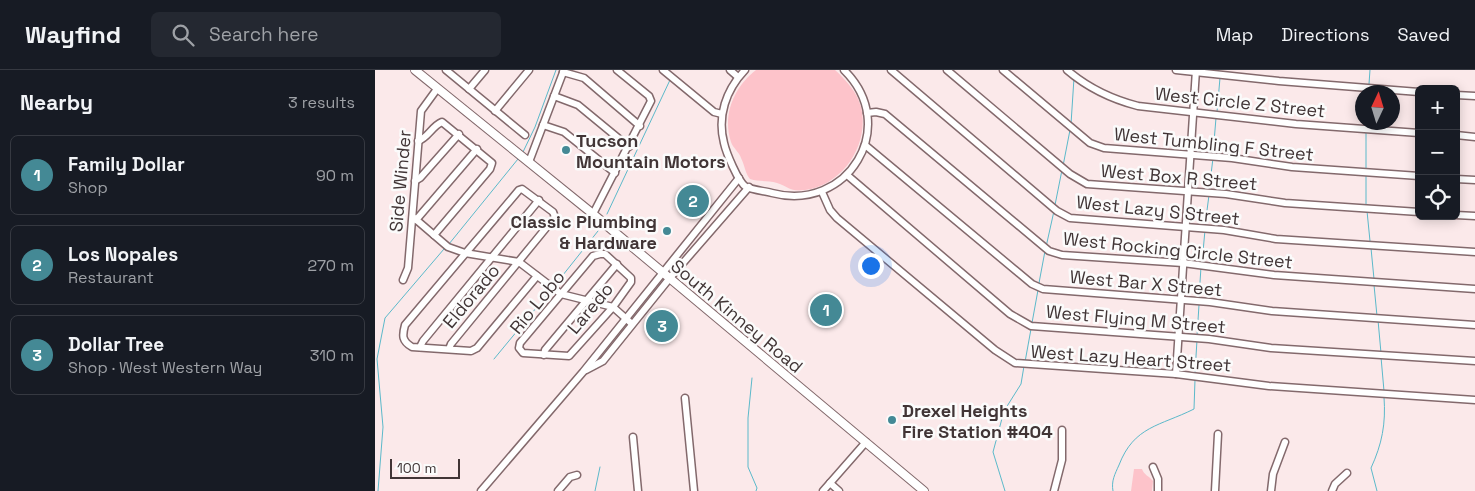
<!DOCTYPE html>
<meta charset="utf-8">
<style>
body{margin:0;font-family:"Space Grotesk",sans-serif;background:#242831;color:#f1f3f6}
.controls{position:absolute;right:15px;top:15px;display:grid;overflow:hidden;border-radius:8px;box-shadow:0 2px 12px #0003}
.controls button{width:45px;height:45px;display:grid;place-items:center;padding:0;border:0;border-bottom:1px solid #363941;background:#171b24;color:#f1f3f6;font:25px sans-serif}
.compass{position:absolute;left:980px;top:15px;width:45px;height:45px;border-radius:50%;background:#171b24;box-shadow:0 2px 12px #0003;rotate:4deg}
.scale{position:absolute;left:15px;bottom:12px;width:70px;box-sizing:border-box;padding-left:5px;border:2px solid #413536;border-top:0;font-size:14px;line-height:18px;white-space:nowrap;color:#413536;-webkit-text-stroke:4px #fbfbfb;paint-order:stroke}
.you{position:absolute;left:495px;top:195px;width:18px;height:18px;margin:-12px;border:4px solid #fff;border-radius:50%;background:#1a73e8;box-shadow:0 0 0 8px #1a73e833}
.badge{display:grid;place-items:center;width:32px;height:32px;border-radius:50%;background:#448995;color:#fff;font-size:16px;font-weight:700}
.pin{position:absolute;translate:-50% -50%;border:2px solid #fff;box-shadow:0 1px 5px #0006}
.list{margin:0;padding:0;list-style:none}
h2{display:flex;justify-content:space-between;align-items:center;height:65px;margin:0;padding:0 20px;font-size:21px}
h2 small{font-size:16px;font-weight:400;color:#9ea1a6}
.list li{display:grid;grid-template-columns:32px 1fr auto;gap:15px;align-items:center;box-sizing:border-box;height:80px;margin:0 10px 10px;padding:0 10px;border:1px solid #363941;border-radius:8px}
.list b{display:block;font-size:19px;white-space:nowrap}
.list p{margin:0;font-size:16px;white-space:nowrap;color:#9ea1a6}
.list em{font-size:16px;font-style:normal;color:#9ea1a6}
.icon{flex:none;width:28px;height:28px;fill:none;stroke:currentColor;stroke-width:2;stroke-linecap:round;stroke-linejoin:round}
.map{position:relative;flex:none;width:1100px;height:421px;overflow:hidden}
header{display:flex;align-items:center;gap:30px;box-sizing:border-box;height:70px;padding:0 25px;background:#171b24;border-bottom:1px solid #363941}
header strong{font-size:24px}
nav{display:flex;gap:28px;margin-inline-start:auto;font-size:18px}
.search{width:350px;height:45px;background:#242831;display:flex;align-items:center;gap:12px;box-sizing:border-box;padding:0 18px;border-radius:8px;color:#9ea1a6;font-size:19px}
main{display:flex}
aside{flex:1;background:#171b24}
.map>svg:first-child{display:block}
.green{fill:#fdc3ca}
.lines{fill:none;stroke-linecap:round;stroke-linejoin:round}
.stream{stroke:#5bb9ca;stroke-width:1}
.minor-casing{stroke:#83696c;stroke-width:9}
.major-casing{stroke:#83696c;stroke-width:10}
.minor{stroke:#fff;stroke-width:6}
.major{stroke:#fff;stroke-width:8}
.poi-dot{fill:#448995;stroke:#fbfbfb;stroke-width:2}
.labels{text-anchor:middle;dominant-baseline:central;stroke-width:5;stroke-linejoin:round;paint-order:stroke}
.street-label{font-size:18px;fill:#413536;stroke:#fbfbfb}
.poi-label{font-size:18px;font-weight:bold;fill:#413536;stroke:#fbfbfb;text-anchor:start}
</style>
<header>
<strong>Wayfind</strong>
<div class="search"><svg class="icon" aria-label="search" viewBox="0 0 24 24"><circle cx="10" cy="10" r="6"/><path d="M15 15l6 6"/></svg>Search here</div>
<nav><a>Map</a><a>Directions</a><a>Saved</a></nav>
</header>
<main>
<aside>
<h2>Nearby<small>3 results</small></h2>
<ul class="list">
<li><span class="badge">1</span><div><b>Family Dollar</b><p>Shop</p></div><em>90 m</em></li>
<li><span class="badge">2</span><div><b>Los Nopales</b><p>Restaurant</p></div><em>270 m</em></li>
<li><span class="badge">3</span><div><b>Dollar Tree</b><p>Shop · West Western Way</p></div><em>310 m</em></li>
</ul>
</aside>
<div class="map">
<svg width="1100" height="421" viewBox="0 0 1100 421">
<rect width="100%" height="100%" fill="#fbe9ea"/>
<g class="green">
<path d="M 381,0 L 460,0 C 471,10 482,22 486,37 C 495,74 468,115 430,120 C 415,122 414,117 402,113 C 393,110 384,112 375,109 C 370,103 370,96 366,88 C 364,82 358,78 356,72 C 347,45 359,17 381,0 Z"/>
<path d="M 759,399 L 767,399 C 769,405 774,406 778,411 L 777,421 L 756,421 Z"/>
</g>
<g class="lines">
<g class="stream">
<path d="M 994,14 L 995,0"/>
<path d="M 842,42 L 845,8"/>
<path d="M 696,54 L 699,8"/>
<path d="M 148,82 L 160,57 L 181,0"/>
<path d="M 838,84 L 841,48"/>
<path d="M 688,96 L 695,60"/>
<path d="M 991,99 L 991,61"/>
<path d="M 991,106 L 991,137"/>
<path d="M 834,121 L 838,88"/>
<path d="M 680,135 L 687,100"/>
<path d="M 992,141 L 995,171"/>
<path d="M 232,144 L 295,10"/>
<path d="M 830,156 L 834,125"/>
<path d="M 74,174 L 143,89"/>
<path d="M 671,177 L 679,141"/>
<path d="M 996,178 L 999,209"/>
<path d="M 827,193 L 830,160"/>
<path d="M 664,213 L 670,181"/>
<path d="M 180,215 L 223,161"/>
<path d="M 999,215 L 1002,246"/>
<path d="M 824,228 L 826,197"/>
<path d="M 1003,250 L 1006,283"/>
<path d="M 657,253 L 663,220"/>
<path d="M 822,266 L 824,235"/>
<path d="M 1006,287 L 1009,321"/>
<path d="M 119,289 L 176,220"/>
<path d="M 650,292 L 656,259"/>
<path d="M 820,303 L 822,270"/>
<path d="M 377,308 L 373,348 L 373,397 L 382,418 L 381,421"/>
<path d="M 3,421 L 8,357 L 2,289 L 10,248 L 69,179"/>
<path d="M 220,421 L 225,397"/>
<path d="M 630,421 L 618,382 L 629,341 L 646,314 L 649,296"/>
<path d="M 738,421 C 736,411 740,404 744,395 C 759,356 785,356 819,339 L 820,310"/>
<path d="M 1002,421 L 996,398 C 1007,374 1011,354 1009,327"/>
</g>
<g class="minor-casing">
<g id="minor">
<path d="M 71,0 L 150,65"/>
<path d="M 288,0 L 339,42 L 347,44"/>
<path d="M 355,0 L 363,7"/>
<path d="M 370,0 C 351,20 342,46 349,73 C 351,82 363,112 371,117 C 379,120 389,121 397,123 C 473,143 526,56 469,0"/>
<path d="M 516,0 L 682,141 L 695,148 L 849,160 L 901,169 L 1100,182"/>
<path d="M 572,0 L 695,104 L 712,114 L 851,124 L 910,133 L 1044,142"/>
<path d="M 628,0 L 715,73 L 729,78 L 857,88 L 917,97 L 1044,106"/>
<path d="M 692,0 C 713,18 736,29 763,36 L 921,54 L 1044,63"/>
<path d="M 801,0 L 904,11 L 1044,22"/>
<path d="M 188,2 L 209,8 L 265,56"/>
<path d="M 94,19 L 110,0"/>
<path d="M 1081,25 L 1100,26"/>
<path d="M 179,26 L 203,35 L 254,77"/>
<path d="M 120,41 L 154,0"/>
<path d="M 492,43 L 501,42 L 510,44 L 674,181 L 687,185 L 808,193 L 899,205 L 1100,219"/>
<path d="M 168,55 L 189,62 L 240,103"/>
<path d="M 1081,65 L 1100,67"/>
<path d="M 43,71 C 53,68 57,56 67,52 L 117,93 L 115,99 L 59,165"/>
<path d="M 490,75 L 657,214 L 668,219 L 835,232 L 897,241 L 1100,255"/>
<path d="M 154,92 L 189,0"/>
<path d="M 472,105 L 635,244 L 656,256 L 834,269 L 896,278 L 1100,291"/>
<path d="M 1081,109 L 1100,110"/>
<path d="M 40,111 L 45,108 L 84,64"/>
<path d="M 447,122 L 455,140 L 462,148 L 620,280 L 640,293 L 801,304 L 894,316 L 1100,330"/>
<path d="M 218,144 L 276,31 L 274,26 L 242,0"/>
<path d="M 1081,145 L 1100,146"/>
<path d="M 38,147 L 73,177 L 90,183 L 144,192 L 186,224 L 238,237 L 257,254"/>
<path d="M 41,150 L 102,79"/>
<path d="M 225,184 L 230,184 L 256,208 L 256,212 L 238,237 L 194,286 L 148,283 L 144,278 L 145,273 L 218,186 Z"/>
<path d="M 28,210 L 33,198 L 46,41 L 62,19"/>
<path d="M 45,277 L 48,271 L 164,130"/>
<path d="M 74,279 L 76,274 L 180,147 L 178,142 L 147,119 L 144,120 L 30,255 C 27,266 27,271 37,277 L 96,281 L 102,278 L 162,206"/>
<path d="M 169,285 L 170,280 L 242,194"/>
<path d="M 211,300 L 228,291 L 294,209 L 374,117"/>
<path d="M 801,304 L 821,0"/>
<path d="M 310,328 L 319,421"/>
<path d="M 258,367 L 263,421"/>
<path d="M 778,397 L 783,409 L 783,421"/>
<path d="M 455,413 L 464,421"/>
<path d="M 106,421 L 208,302 L 364,108"/>
<path d="M 183,421 L 195,407 L 202,405"/>
<path d="M 448,421 L 491,372"/>
<path d="M 679,421 L 687,390 L 687,360"/>
<path d="M 840,421 L 843,364"/>
<path d="M 896,421 L 898,404 L 910,372"/>
<path d="M 957,421 L 960,414 L 972,403"/>
</g>
</g>
<g class="major-casing">
<path id="major" d="M 40,0 L 218,144 L 549,421"/>
</g>
<use href="#minor" class="minor"/>
<use href="#major" class="major"/>
</g>
<g class="poi-dot">
<circle cx="191" cy="80" r="5"/>
<circle cx="292" cy="161" r="5"/>
<circle cx="517" cy="350" r="5"/>
</g>
<g class="labels">
<g class="street-label">
<text transform="translate(865 32) rotate(6)">West Circle Z Street</text>
<text transform="translate(839 74) rotate(6)">West Tumbling F Street</text>
<text transform="translate(804 107) rotate(5)">West Box R Street</text>
<text transform="translate(25 111) rotate(-85)">Side Winder</text>
<text transform="translate(783 140) rotate(6)">West Lazy S Street</text>
<text transform="translate(803 180) rotate(6)">West Rocking Circle Street</text>
<text transform="translate(771 213) rotate(5)">West Bar X Street</text>
<text transform="translate(96 226) rotate(-50)">Eldorado</text>
<text transform="translate(162 232) rotate(-51)">Rio Lobo</text>
<text transform="translate(215 238) rotate(-50)">Laredo</text>
<text transform="translate(362 246) rotate(40)">South Kinney Road</text>
<text transform="translate(761 249) rotate(5)">West Flying M Street</text>
<text transform="translate(756 288) rotate(4)">West Lazy Heart Street</text>
</g>
<g class="poi-label">
<text x="201" y="70">Tucson<tspan x="201" dy="21">Mountain Motors</tspan></text>
<text x="282" y="151" text-anchor="end">Classic Plumbing<tspan x="282" dy="21">&amp; Hardware</tspan></text>
<text x="527" y="340">Drexel Heights<tspan x="527" dy="21">Fire Station #404</tspan></text>
</g>
</g>
</svg>
<div class="controls">
<button>+</button>
<button>−</button>
<button><svg class="icon" aria-label="locate" viewBox="0 0 24 24"><circle cx="12" cy="12" r="6"/><path d="M12 2v4M12 18v4M2 12h4M18 12h4"/></svg></button>
</div>
<svg class="compass" viewBox="-18 -18 36 36"><path d="M0-13l5 13h-10z" fill="#e53935"/><path d="M0 13l5-13h-10z" fill="#9ea1a6"/></svg>
<div class="scale">100 m</div>
<div class="you"></div>
<div class="pin badge" style="left:451px;top:240px">1</div>
<div class="pin badge" style="left:318px;top:131px">2</div>
<div class="pin badge" style="left:287px;top:256px">3</div>
</div>
</main>
